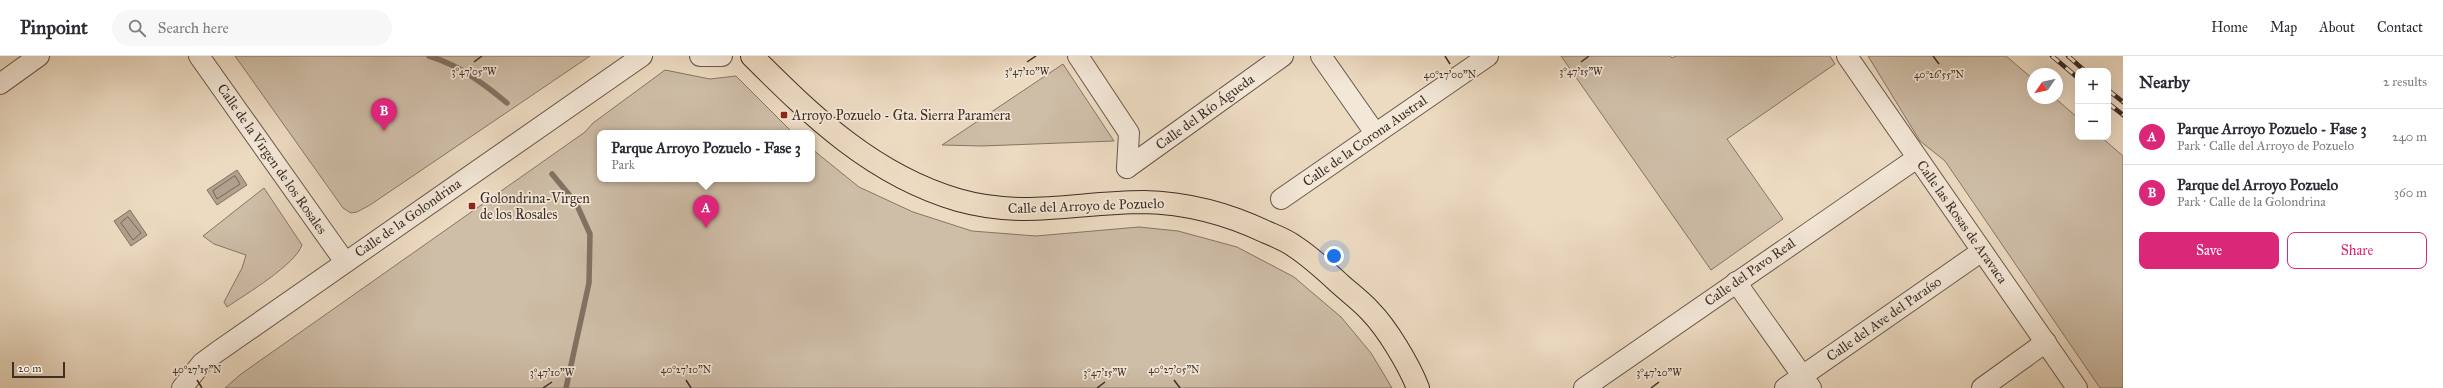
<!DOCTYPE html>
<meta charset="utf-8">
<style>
body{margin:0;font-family:"IM FELL Great Primer",serif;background:#f7f7f7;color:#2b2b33}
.controls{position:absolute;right:12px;top:12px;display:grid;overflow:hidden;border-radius:8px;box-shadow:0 4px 16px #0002}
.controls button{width:36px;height:36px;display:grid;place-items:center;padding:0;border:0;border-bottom:1px solid #e1e1e2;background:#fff;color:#2b2b33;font:20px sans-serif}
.compass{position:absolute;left:2027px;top:12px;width:36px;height:36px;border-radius:50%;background:#fff;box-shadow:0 4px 16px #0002;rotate:236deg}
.scale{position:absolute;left:12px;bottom:10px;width:53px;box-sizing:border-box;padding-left:4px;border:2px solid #3d2e26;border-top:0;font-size:11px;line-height:14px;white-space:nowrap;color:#3d2e26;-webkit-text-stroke:3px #f3e7d7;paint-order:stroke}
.you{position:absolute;left:1334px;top:200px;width:14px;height:14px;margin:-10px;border:3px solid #fff;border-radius:50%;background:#1a73e8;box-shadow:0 0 0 6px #1a73e833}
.badge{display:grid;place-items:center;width:26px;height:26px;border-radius:50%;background:#db2777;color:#fff;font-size:13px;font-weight:700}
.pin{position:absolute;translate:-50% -33px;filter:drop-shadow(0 1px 2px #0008)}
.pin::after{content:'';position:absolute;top:21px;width:14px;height:12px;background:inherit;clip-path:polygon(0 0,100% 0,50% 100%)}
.popup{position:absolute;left:597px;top:74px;width:218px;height:52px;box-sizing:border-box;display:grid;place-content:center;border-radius:8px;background:#fff;filter:drop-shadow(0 1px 3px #0005);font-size:13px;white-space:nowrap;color:#7c7c81}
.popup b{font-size:15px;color:#2b2b33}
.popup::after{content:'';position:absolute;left:50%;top:100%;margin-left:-8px;border:8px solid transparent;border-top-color:#fff}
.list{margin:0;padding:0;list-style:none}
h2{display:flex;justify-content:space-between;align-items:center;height:52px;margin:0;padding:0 16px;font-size:17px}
h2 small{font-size:13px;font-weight:400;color:#7c7c81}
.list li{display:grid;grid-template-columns:26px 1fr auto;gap:12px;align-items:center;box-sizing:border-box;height:56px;padding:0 16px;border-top:1px solid #e1e1e2}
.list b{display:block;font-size:15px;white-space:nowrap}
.list p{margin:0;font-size:13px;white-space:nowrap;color:#7c7c81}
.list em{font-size:13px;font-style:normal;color:#7c7c81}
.actions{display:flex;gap:8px;padding:12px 16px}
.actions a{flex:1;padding:9px 0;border:1px solid #db2777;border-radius:8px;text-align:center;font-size:14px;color:#db2777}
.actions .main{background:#db2777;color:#fff}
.icon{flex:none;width:22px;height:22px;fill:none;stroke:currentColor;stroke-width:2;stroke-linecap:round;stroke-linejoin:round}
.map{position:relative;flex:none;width:2123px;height:332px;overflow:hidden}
header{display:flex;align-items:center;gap:24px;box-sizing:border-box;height:56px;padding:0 20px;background:#fff;border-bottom:1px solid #e1e1e2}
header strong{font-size:19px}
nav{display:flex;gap:22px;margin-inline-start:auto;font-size:14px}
.search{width:280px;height:36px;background:#f7f7f7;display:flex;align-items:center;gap:10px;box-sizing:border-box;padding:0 14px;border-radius:22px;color:#7c7c81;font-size:15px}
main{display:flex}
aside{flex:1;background:#fff}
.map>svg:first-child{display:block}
.green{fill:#cebda7;stroke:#867666}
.water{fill:#b0a08c;stroke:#827263}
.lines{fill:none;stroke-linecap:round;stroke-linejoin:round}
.shore{stroke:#766759;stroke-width:1}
.stream{stroke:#827263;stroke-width:5.5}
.minor-casing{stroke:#69594d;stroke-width:22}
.major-casing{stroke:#3d2e26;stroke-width:24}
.minor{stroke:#f3e7d7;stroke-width:20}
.major{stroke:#ecdac1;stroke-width:22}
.rail-casing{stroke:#3d2e26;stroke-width:4.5}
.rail{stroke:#f3e7d7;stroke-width:3;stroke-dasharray:9;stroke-linecap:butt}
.ticks{fill:none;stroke:#3d2e26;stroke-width:1.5}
.poi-dot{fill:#8f2418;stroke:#f3e7d7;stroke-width:1.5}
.labels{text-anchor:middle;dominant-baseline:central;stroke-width:3.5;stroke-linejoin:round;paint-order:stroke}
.street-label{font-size:14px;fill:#3d2e26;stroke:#f3e7d7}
.poi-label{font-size:14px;fill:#3d2e26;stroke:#f3e7d7;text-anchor:start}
.ticks-label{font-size:10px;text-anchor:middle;fill:#3d2e26;stroke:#f3e7d7;stroke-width:3.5;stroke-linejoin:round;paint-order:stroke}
</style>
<header>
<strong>Pinpoint</strong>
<div class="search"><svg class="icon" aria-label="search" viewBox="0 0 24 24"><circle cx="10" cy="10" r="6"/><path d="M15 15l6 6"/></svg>Search here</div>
<nav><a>Home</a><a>Map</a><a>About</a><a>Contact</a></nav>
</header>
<main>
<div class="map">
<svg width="2123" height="332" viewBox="0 0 2123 332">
<rect width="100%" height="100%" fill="#ecdac1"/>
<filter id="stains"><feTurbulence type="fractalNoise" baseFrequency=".005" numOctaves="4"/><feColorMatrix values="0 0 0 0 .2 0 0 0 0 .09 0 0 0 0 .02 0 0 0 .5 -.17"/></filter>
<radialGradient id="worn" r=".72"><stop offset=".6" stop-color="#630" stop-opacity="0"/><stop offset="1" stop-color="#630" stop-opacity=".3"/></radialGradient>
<g class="green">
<path d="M 235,0 L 590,0 L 370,149 L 357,156 L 351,157 L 343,152 Z"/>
<path d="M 1561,0 L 1670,0 L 1672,2 L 1676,0 L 1830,0 L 1835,8 L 1727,83 L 1783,163 L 1711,214 Z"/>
<path d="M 1868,0 L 2006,0 L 2033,23 L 2033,42 L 2055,42 L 2078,62 L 2078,81 L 2101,81 L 2123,100 L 2123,332 L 2100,332 L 1945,105 L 1920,85 Z"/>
<path d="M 1063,8 L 1114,85 L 982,90 L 942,89 Z"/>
<path d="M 665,14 L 710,23 L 736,20 L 793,77 L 600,77 L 600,123 L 812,123 L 812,93 L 859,131 L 913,156 L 972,175 L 1036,180 L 1139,171 L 1178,175 L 1237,191 L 1294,221 L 1341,261 L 1371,297 L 1392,332 L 225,332 L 241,318 L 585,76 L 593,67 Z"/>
<path d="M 264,132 L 302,189 C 295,209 246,238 227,251 L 224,246 L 242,212 L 246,199 L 214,188 L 203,180 Z"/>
</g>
<g class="water">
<path d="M 237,114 L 247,129 L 217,149 L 207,134 Z"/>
<path d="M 130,154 L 147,179 L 131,190 L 114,165 Z"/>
</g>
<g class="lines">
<g class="shore">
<path d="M 235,120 L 240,128 L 217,143 L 213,135 Z"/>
<path d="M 128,161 L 141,177 L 133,184 L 121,167 Z"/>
</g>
<g class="stream">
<path d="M 429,0 C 459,9 483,27 507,47"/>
<path d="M 552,118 L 576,147 L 590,178 L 589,227 L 566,332"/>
</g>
<g class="minor-casing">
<g id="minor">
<path d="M 199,0 L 345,206"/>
<path d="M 700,0 L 722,0"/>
<path d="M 1078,0 L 1129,77 L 1127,112"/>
<path d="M 1321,0 L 1375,77"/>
<path d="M 1847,0 L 2077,332"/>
<path d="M 0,28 L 39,0"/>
<path d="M 1127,112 L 1283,0"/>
<path d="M 1281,143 L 1488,0"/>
<path d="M 1736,226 L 1811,332"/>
<path d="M 182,332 L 202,307 L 217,296 L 642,0"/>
<path d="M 1584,332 L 1917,102"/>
<path d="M 1785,332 L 1982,195"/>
<path d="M 1982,332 L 2046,286"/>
</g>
</g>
<g class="major-casing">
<path id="major" d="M 752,0 C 813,61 873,119 958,144 C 1025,163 1077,146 1144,146 C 1187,147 1226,157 1266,176 C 1275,180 1286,184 1294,190 C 1311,201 1326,215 1340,228 C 1350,237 1361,245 1370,255 C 1387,272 1409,309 1418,332"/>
</g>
<use href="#minor" class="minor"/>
<use href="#major" class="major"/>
<g class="rail-casing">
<g id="rail">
<path d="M 2052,0 L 2078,22"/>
<path d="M 2068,0 L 2085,15"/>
<path d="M 2108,34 L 2123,46"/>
<path d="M 2108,47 L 2123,59"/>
</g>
</g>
<use href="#rail" class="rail"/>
</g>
<path class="ticks" d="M 1445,0 L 1450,8M 1933,0 L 1939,8M 474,6 L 482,0M 1027,6 L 1036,0M 1581,6 L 1589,0M 197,324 L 202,332M 686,324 L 691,332M 1174,324 L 1180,332M 543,332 L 552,326M 1097,332 L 1105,326M 1651,332 L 1659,326"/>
<g class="poi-dot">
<rect x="780" y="55" width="8" height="8" rx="2"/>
<rect x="468" y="146" width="8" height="8" rx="2"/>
</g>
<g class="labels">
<g class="street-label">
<text transform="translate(1205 56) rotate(-36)">Calle del Río Águeda</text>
<text transform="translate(1365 85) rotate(-35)">Calle de la Corona Austral</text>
<text transform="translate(272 103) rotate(55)">Calle de la Virgen de los Rosales</text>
<text transform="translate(1086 150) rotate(-2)">Calle del Arroyo de Pozuelo</text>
<text transform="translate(408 162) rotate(-35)">Calle de la Golondrina</text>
<text transform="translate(1962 166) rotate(55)">Calle las Rosas de Aravaca</text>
<text transform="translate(1750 216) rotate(-35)">Calle del Pavo Real</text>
<text transform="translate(1884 263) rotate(-35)">Calle del Ave del Paraíso</text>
</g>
<g class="poi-label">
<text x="792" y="59">Arroyo Pozuelo - Gta. Sierra Paramera</text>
<text x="480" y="142">Golondrina-Virgen<tspan x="480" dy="16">de los Rosales</tspan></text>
</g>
</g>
<g class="ticks-label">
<text x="474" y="19">3°47'05"W</text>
<text x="1027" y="19">3°47'10"W</text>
<text x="1581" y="19">3°47'15"W</text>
<text x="1450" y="22">40°27'00"N</text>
<text x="1939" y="22">40°26'55"N</text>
<text x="197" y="317">40°27'15"N</text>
<text x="686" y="317">40°27'10"N</text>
<text x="1174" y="317">40°27'05"N</text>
<text x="552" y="320">3°47'10"W</text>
<text x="1105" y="320">3°47'15"W</text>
<text x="1659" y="320">3°47'20"W</text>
</g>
<rect width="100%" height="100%" filter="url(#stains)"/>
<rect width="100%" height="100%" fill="url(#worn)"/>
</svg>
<div class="controls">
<button>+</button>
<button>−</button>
</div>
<svg class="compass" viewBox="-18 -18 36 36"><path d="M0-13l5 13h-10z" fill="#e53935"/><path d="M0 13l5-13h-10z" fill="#7c7c81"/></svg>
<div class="scale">20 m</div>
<div class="you"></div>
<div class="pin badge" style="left:706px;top:172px">A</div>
<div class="popup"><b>Parque Arroyo Pozuelo - Fase 3</b>Park</div>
<div class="pin badge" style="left:384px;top:75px">B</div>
</div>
<aside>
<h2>Nearby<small>2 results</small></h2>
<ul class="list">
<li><span class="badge">A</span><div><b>Parque Arroyo Pozuelo - Fase 3</b><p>Park · Calle del Arroyo de Pozuelo</p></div><em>240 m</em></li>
<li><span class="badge">B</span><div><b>Parque del Arroyo Pozuelo</b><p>Park · Calle de la Golondrina</p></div><em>360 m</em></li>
</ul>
<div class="actions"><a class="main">Save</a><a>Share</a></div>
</aside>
</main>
